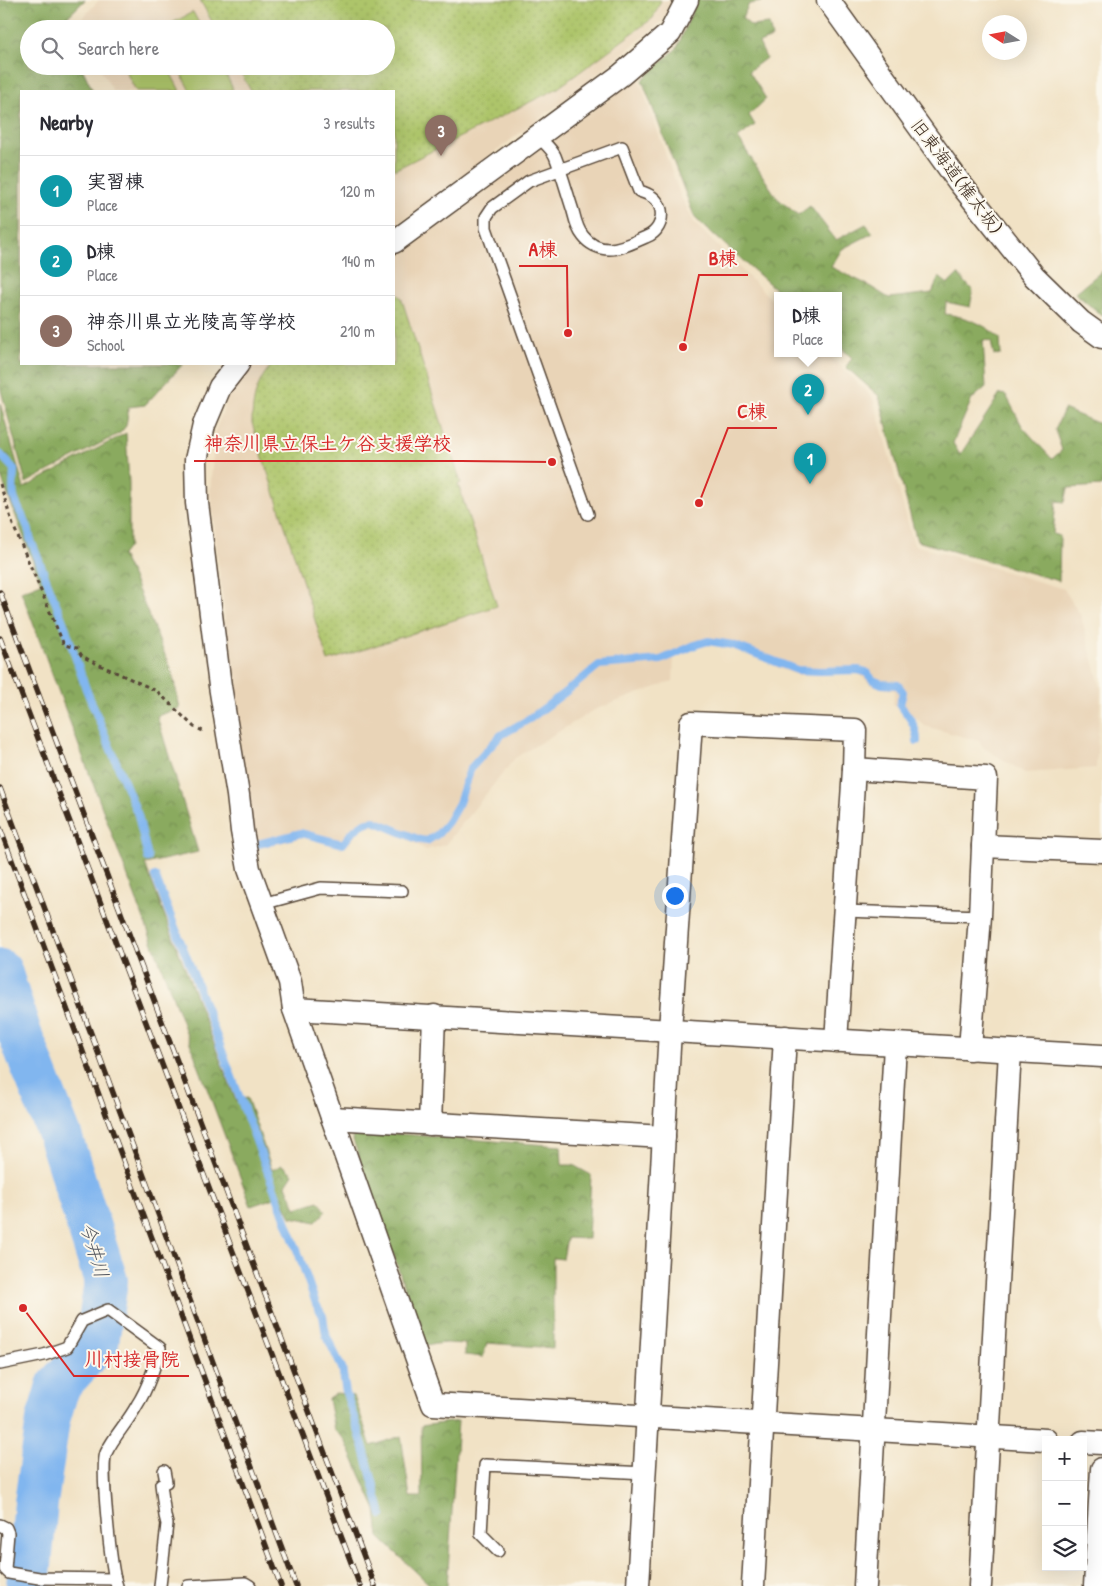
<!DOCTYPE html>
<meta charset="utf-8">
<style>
body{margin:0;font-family:"Patrick Hand","Klee One",sans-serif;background:#f7f7f7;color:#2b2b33}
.controls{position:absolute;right:15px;bottom:15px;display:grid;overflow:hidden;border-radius:0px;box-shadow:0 5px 20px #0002}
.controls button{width:45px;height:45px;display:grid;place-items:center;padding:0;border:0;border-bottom:1px solid #e1e1e2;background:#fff;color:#2b2b33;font:25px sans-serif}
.compass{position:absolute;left:982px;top:15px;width:45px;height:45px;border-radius:50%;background:#fff;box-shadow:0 5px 20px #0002;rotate:281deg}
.you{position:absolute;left:674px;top:895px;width:18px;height:18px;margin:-12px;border:4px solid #fff;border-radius:50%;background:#1a73e8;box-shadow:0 0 0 8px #1a73e833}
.badge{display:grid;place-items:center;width:32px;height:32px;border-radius:50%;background:#0f766e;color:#fff;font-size:16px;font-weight:700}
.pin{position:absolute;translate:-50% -41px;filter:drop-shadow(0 1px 2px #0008)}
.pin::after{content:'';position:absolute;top:26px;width:18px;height:15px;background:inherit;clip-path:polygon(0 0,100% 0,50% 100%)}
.popup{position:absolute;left:774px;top:292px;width:68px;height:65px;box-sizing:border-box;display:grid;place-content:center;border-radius:0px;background:#fff;filter:drop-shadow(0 1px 4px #0005);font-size:16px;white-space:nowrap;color:#7c7c81}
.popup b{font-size:19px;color:#2b2b33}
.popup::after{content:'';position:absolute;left:50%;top:100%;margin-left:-10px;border:10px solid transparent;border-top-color:#fff}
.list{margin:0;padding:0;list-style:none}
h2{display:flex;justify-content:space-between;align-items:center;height:65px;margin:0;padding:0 20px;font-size:21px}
h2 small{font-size:16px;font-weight:400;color:#7c7c81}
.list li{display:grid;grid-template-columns:32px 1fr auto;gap:15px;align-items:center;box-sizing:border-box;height:70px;padding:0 20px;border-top:1px solid #e1e1e2}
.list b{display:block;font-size:19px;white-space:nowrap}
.list p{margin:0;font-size:16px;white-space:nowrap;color:#7c7c81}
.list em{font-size:16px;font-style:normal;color:#7c7c81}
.icon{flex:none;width:28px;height:28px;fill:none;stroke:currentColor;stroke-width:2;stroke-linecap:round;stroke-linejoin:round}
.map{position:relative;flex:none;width:1102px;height:1586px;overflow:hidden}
.search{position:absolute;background:#fff;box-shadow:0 5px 20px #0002;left:20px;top:20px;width:375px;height:55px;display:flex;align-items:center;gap:12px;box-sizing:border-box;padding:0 18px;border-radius:28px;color:#7c7c81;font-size:19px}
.panel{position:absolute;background:#fff;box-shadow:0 5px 20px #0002;left:20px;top:90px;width:375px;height:275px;border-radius:0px}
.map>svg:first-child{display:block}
.built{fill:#e9d4b7}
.forest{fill:url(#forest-crowns);stroke:#626a3e}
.park{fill:url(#park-dots);stroke:#747844}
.garden{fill:#adc56b;stroke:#747844}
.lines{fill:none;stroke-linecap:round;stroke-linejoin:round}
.stream{stroke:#81b6ef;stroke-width:8}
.river{stroke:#81b6ef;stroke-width:44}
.lane-casing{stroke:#564637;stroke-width:14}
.street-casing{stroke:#564637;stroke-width:25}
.path{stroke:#564637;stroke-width:3;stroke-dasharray:4 4;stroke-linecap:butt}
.lane{stroke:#fff;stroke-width:11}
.street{stroke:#fff;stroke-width:22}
.rail-casing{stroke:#3b2a1e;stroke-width:5.5}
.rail{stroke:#fbf7ec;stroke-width:4;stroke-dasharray:11;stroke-linecap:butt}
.labels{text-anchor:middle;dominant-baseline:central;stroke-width:4;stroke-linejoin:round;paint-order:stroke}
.street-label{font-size:18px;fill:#3b2a1e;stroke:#fbf7ec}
.water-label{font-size:19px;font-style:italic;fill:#50545d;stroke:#fbf7ec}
.leader{fill:none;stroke:#d62828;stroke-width:2}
.callout-dot{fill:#d62828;stroke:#fbf7ec;stroke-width:2}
.callout-label{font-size:19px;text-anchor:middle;font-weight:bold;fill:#d62828;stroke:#fbf7ec;stroke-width:4;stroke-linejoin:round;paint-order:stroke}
</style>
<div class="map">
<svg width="1102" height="1586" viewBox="0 0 1102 1586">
<defs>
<pattern id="forest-crowns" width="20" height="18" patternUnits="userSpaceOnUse" patternTransform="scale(1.25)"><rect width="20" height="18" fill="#8aaa5f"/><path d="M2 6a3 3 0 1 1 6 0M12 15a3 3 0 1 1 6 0" fill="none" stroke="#728b4e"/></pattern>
<pattern id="park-dots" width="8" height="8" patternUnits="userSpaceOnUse" patternTransform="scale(1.25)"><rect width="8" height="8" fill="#adc56b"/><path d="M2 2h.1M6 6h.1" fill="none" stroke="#96a95c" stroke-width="1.8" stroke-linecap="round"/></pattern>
</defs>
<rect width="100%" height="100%" fill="#fbf7ec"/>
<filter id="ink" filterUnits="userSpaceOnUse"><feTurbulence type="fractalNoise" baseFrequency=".02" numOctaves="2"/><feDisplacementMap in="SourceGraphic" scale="10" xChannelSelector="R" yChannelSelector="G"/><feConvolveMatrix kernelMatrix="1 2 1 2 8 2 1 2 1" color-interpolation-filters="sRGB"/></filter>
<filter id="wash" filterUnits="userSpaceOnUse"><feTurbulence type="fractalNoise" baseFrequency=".0096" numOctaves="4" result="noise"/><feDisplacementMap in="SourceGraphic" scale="20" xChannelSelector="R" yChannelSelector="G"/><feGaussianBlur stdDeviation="1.12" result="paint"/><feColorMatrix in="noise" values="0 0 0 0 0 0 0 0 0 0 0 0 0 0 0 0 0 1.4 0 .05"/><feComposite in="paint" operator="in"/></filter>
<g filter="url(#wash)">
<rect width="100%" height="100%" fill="#f1e2c5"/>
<g class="built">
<path d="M 99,0 L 672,0 L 662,22 L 575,92 L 394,227 L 394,91 L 113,91 L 99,66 L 386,66 L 386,29 L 80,29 L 77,24 Z"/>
<path d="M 639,79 L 680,195 L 695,224 L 778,306 L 778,354 L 828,354 L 873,398 L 914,545 L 1064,589 L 1081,616 L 1101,689 L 1096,768 L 1025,773 L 984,748 L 979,741 L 925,726 L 914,716 L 893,704 L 895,691 L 871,685 L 858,673 L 797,675 L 783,670 L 733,645 L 708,641 L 695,645 L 674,655 L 673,681 L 596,709 L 515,758 L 445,845 L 426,850 L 391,830 L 373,825 L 359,829 L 351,842 L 344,848 L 304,837 L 252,850 L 210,492 L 215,431 L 232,388 L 251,364 L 394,364 L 394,256 L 544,143 Z"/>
</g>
<g class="forest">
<path d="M 0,0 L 85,0 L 60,24 L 62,29 L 29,29 L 29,66 L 81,66 L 93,91 L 21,91 L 21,364 L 183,364 L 145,405 L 129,407 L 126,426 L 120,433 L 26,483 L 0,387 Z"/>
<path d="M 697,0 L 761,0 L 762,2 L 749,4 L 742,18 L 751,26 L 769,24 L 772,38 L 759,43 L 766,58 L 749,71 L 766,99 L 749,115 L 755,125 L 738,138 L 777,198 L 798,215 L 810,206 L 836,240 L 866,224 L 873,233 L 842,249 L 831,267 L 866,284 L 889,298 L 932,293 L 939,277 L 948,284 L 958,274 L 973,291 L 970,307 L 946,302 L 945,314 C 967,317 983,323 1000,338 L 1001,355 L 994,355 L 991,341 L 983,340 L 986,387 L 972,399 L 953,443 L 960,455 L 1000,394 L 1006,395 L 1022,426 L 1052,459 L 1062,450 L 1055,430 L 1064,409 L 1102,425 L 1102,486 L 1068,488 L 1065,502 L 1056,501 L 1053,534 L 1060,536 L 1059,581 L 917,541 L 879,396 L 846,367 L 852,358 L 838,345 L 838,296 L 783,296 L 695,218 L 642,80 L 677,48 Z"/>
<path d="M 1102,271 L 1102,316 L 1075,293 Z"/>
<path d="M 0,403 L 24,488 L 126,433 L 129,483 L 129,546 L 122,555 L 134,580 L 172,672 L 180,708 L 157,716 L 198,852 L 145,864 L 236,1101 L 247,1098 L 272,1170 L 282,1165 L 293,1174 L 286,1185 L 296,1208 L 319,1201 L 326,1211 L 316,1222 L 291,1217 L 280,1196 L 251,1206 L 21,591 L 41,583 L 0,474 Z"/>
<path d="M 358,1131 L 561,1146 L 562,1165 L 573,1165 L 591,1175 L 588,1239 L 567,1238 L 563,1259 L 553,1258 L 553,1348 L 487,1343 L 483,1357 L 465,1355 L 465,1344 L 447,1343 L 425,1345 L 352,1137 Z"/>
<path d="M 337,1393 L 354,1396 L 371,1446 L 401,1436 L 410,1497 L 422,1497 L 421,1426 L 458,1421 L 447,1586 L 431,1586 L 379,1537 L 376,1510 L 345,1440 L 334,1430 L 328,1399 Z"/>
</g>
<g class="park">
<path d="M 200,0 L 661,0 L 653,18 L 558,88 L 394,170 L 394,91 L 251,91 L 237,66 L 386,66 L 386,29 L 216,29 Z"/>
<path d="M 394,292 L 401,297 L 461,483 L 458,484 L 497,606 L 328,661 L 252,423 C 252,401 257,379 273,364 L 394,364 Z"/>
</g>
<g class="garden">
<path d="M 193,12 L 202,29 L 161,29 Z"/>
<path d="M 123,66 L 167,66 L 180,91 L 136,91 Z"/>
<path d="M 177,66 L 222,66 L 233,89 L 228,91 L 190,91 Z"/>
</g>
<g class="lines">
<g class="stream">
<path d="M 0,454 L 14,469 C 14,478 12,489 14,497 C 18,512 30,524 30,538 L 66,629 L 86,689 L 138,815 L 148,858"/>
<path d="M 254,845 L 301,833 L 343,844 C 350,834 361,821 374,821 L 420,840 L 427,841 L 438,834 L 448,822 L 459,803 L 470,769 L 501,735 L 531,718 L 576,684 L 599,665 L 661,660 L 695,645 L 708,641 L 733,645 L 797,670 L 820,671 L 858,670 L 866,672 L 873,680 L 882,684 L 898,685 L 903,692 L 900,705 C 909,716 917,727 917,741"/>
<path d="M 155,876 L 191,968 L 299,1255 L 316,1304 L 323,1316 L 326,1335 L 342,1368 L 346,1393 L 363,1445 L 382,1515"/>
</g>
<path class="river" d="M 0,971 L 20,1034 L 60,1136 L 106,1281 L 97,1343 L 58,1386 L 48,1420 L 36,1503 L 28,1586"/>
</g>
</g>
<g filter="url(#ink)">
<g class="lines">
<g class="lane-casing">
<g id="lane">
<path d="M 538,136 C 543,142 552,149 555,156 C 562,174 567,193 573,211 C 575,219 577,229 583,236 C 589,244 599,249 609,249 C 621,249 634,242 646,237 C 657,233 663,222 661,210 C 658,198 649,194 639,191 L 622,147 L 529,181 L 492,208 L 486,217 L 486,228 L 588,514"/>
<path d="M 262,904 L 321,888 L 402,891"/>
<path d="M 845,911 L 980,916"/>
<path d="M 0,1364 L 44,1355 L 67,1347 L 82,1321 L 108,1310 L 160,1348 C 154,1368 148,1388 137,1405 C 128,1422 114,1436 106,1453 C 100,1466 111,1570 117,1586"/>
<path d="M 0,1525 L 6,1528 L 8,1533 L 5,1569 L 9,1573 L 39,1578 L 115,1579"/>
<path d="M 498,1551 L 481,1534 L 485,1465 L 645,1473"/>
<path d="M 160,1586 L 167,1524 L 165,1516 L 161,1484 L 166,1482 L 164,1471"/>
<path d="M 188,1586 L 245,1583 L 250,1586"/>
</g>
</g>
<g class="street-casing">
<g id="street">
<path d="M 828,0 L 959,182 L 1034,276 L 1081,322 L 1102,337"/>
<path d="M 394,242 L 621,75 L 670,33 L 687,0"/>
<path d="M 238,364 L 220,387 L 204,425 L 196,460 L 197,503 L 220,686 L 238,795 L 242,831 L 249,869 L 290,982 L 294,1009 L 433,1404 L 1046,1440"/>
<path d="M 854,769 L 986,778 L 980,916 L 970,1049"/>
<path d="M 983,846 L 1102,851"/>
<path d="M 294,1009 L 1102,1056"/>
<path d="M 332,1118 L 664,1137"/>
<path d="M 430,1124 L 434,1016"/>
<path d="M 1083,1442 L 1102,1443"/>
<path d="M 638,1586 L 670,1030 L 691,723 L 855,730 L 854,769 L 836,1041"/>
<path d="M 753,1586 L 785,1037"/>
<path d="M 865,1586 L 895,1045"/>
<path d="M 980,1586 L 1010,1051"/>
<path d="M 1095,1586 L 1102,1469"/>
</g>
</g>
<path class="path" d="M 0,484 L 13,525 L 64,645 L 77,648 L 82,656 L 91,661 L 157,691 L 194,727 L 203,731"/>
<use href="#lane" class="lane"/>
<use href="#street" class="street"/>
<g class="rail-casing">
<g id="rail">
<path d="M 0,592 L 375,1586"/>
<path d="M 0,638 L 360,1586"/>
<path d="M 0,788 L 296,1586"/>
<path d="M 0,828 L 281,1586"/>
</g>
</g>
<use href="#rail" class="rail"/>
</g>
</g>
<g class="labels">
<g class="street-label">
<text transform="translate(957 176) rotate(53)">旧東海道(権太坂)</text>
</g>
<g class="water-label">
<text transform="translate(95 1250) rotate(74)">今井川</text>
</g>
</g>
<path class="leader" d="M568 333L567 266H519M683 347L699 275H748M699 503L728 428H777M552 462L461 461H194M23 1308L74 1376H189"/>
<g class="callout-dot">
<circle cx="568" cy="333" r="5"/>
<circle cx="683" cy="347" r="5"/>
<circle cx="699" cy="503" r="5"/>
<circle cx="552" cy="462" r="5"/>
<circle cx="23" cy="1308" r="5"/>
</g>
<g class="callout-label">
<text x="543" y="256">A棟</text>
<text x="723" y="265">B棟</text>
<text x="752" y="418">C棟</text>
<text x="328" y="450">神奈川県立保土ケ谷支援学校</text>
<text x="132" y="1366">川村接骨院</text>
</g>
</svg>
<div class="controls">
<button>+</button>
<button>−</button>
<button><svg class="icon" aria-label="layers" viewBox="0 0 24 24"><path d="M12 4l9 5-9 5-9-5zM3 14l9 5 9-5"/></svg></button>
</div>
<svg class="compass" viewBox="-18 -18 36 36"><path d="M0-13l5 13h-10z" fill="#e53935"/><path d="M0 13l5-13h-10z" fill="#7c7c81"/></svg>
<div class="you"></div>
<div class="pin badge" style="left:810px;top:484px;background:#0f9aa8">1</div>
<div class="pin badge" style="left:808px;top:415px;background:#0f9aa8">2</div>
<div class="popup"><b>D棟</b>Place</div>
<div class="pin badge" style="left:441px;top:156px;background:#8d6e63">3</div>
<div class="search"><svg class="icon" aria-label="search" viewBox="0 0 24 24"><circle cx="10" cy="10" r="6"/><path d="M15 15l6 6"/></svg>Search here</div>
<section class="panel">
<h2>Nearby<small>3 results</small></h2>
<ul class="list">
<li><span class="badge" style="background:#0f9aa8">1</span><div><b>実習棟</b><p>Place</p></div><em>120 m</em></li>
<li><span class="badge" style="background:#0f9aa8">2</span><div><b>D棟</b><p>Place</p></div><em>140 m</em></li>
<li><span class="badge" style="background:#8d6e63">3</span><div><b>神奈川県立光陵高等学校</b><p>School</p></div><em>210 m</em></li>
</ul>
</section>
</div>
